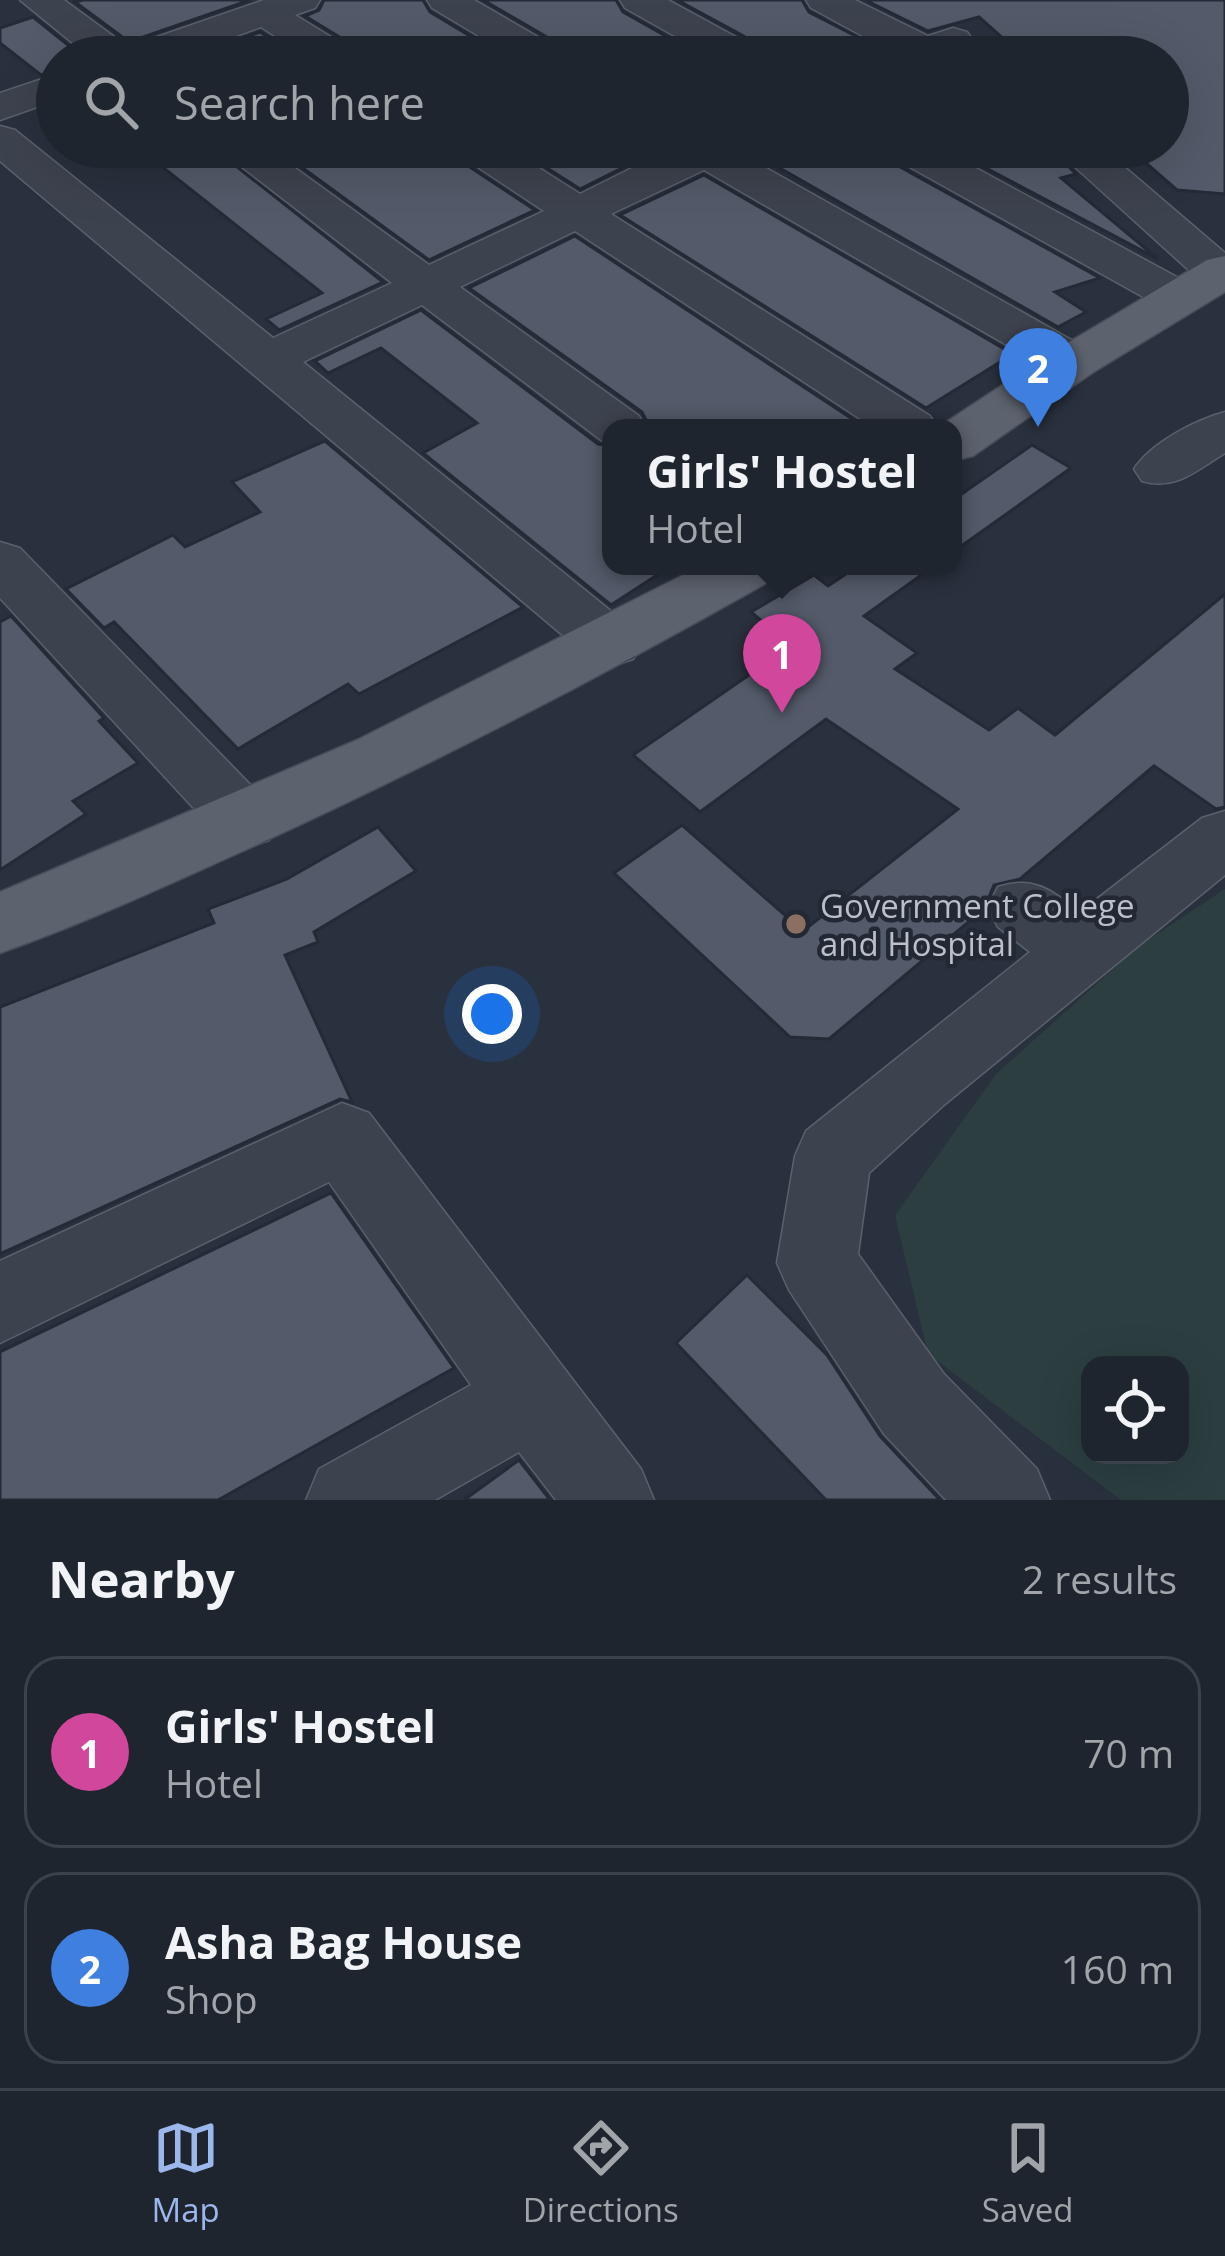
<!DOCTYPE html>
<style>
body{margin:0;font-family:"Open Sans",sans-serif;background:#2c313a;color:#f1f3f6}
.controls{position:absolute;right:36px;bottom:36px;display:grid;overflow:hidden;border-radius:24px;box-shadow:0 12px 48px #0002}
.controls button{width:108px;height:108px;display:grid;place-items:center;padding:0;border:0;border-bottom:3px solid #3c424a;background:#1f252e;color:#f1f3f6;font:60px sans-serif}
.you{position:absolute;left:492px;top:1014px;width:42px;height:42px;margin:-30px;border:9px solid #fff;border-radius:50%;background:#1a73e8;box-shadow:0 0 0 18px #1a73e833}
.badge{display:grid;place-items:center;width:78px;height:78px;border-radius:50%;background:#9cb7eb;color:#fff;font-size:39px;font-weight:700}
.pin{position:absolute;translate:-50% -99px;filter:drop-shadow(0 3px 6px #0008)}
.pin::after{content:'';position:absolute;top:63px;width:42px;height:36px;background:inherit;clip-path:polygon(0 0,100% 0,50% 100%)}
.popup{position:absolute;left:602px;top:419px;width:360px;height:156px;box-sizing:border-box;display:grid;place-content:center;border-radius:24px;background:#1f252e;filter:drop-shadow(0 3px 9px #0005);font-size:39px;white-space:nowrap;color:#a1a5aa}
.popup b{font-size:45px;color:#f1f3f6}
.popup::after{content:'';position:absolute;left:50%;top:100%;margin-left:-24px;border:24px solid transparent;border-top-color:#1f252e}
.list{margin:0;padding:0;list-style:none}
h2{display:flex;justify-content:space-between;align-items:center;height:156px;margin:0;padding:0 48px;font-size:51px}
h2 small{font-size:39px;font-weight:400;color:#a1a5aa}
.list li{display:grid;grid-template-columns:78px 1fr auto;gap:36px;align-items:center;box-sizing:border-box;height:192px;margin:0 24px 24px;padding:0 24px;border:3px solid #3c424a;border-radius:36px}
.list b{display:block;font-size:45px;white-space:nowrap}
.list p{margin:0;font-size:39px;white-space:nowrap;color:#a1a5aa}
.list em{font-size:39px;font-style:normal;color:#a1a5aa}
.icon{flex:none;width:66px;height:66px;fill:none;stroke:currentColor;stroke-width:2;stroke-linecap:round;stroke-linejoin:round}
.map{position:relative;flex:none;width:1225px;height:1500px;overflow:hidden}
.search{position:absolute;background:#1f252e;box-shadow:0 12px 48px #0002;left:36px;right:36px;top:36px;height:132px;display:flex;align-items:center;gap:30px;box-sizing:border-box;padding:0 42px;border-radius:66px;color:#a1a5aa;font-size:45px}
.sheet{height:588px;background:#1f252e}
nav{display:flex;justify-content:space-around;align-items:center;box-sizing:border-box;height:168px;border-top:3px solid #3c424a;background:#1f252e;font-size:33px;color:#a1a5aa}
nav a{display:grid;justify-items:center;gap:6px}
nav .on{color:#9cb7eb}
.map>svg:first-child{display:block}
.green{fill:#2c3e40;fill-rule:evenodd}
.building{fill:#535a69;stroke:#242a36;stroke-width:3}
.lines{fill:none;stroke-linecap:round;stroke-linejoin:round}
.minor-casing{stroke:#5b616c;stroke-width:3}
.major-casing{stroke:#474c58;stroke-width:3}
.minor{fill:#3d434e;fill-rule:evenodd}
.major{fill:#5c626e;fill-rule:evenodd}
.education-dot{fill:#8d6e63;stroke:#222834;stroke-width:4.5}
.labels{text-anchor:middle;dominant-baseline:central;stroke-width:9;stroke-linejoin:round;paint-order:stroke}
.poi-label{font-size:33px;fill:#babfc9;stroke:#222834;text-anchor:start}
</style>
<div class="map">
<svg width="1225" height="1500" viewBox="0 0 1225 1500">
<rect width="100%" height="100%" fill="#29313e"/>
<path class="green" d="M 1225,889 L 1225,1500 L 1121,1500 L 928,1354 L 895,1215 L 996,1074 L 1139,946 ZM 1090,1365 L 1180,1365 L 1180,1455 L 1090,1455 Z"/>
<g class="building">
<path d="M 83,0 L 250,0 L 129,42 L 75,2 Z"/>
<path d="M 324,0 L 423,0 L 430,12 L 505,57 L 359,57 L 351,44 L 305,16 L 319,10 Z"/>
<path d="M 483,0 L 616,0 L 623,12 L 703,57 L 567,57 L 559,44 Z"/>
<path d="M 677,0 L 802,0 L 809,12 L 885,51 L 872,57 L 766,57 L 758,44 Z"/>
<path d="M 865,0 L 1225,0 L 1225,194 L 1177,190 L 1132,151 L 1133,160 L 1126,162 L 1108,147 L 1168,147 L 1168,57 L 1024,57 L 979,17 L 928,31 Z"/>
<path d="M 33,17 L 83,57 L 57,57 L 57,70 L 41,75 L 0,43 L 0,28 Z"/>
<path d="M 260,32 L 299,57 L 190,57 Z"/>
<path d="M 137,147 L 212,147 L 383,282 L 279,330 L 266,319 L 322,293 Z"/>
<path d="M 274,147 L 450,147 L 459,160 L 535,210 L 429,260 Z"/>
<path d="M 514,147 L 664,147 L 580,189 Z"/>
<path d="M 743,147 L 879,147 L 888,160 L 1100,278 L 1055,292 L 1086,312 L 1058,327 Z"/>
<path d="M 946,147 L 1049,147 L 1076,174 L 1061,178 L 1158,259 Z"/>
<path d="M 704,175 L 1013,354 L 926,408 L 620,215 Z"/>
<path d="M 575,236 L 866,428 L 650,428 L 642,412 L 469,288 Z"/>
<path d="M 421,310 L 598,444 L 611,446 L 611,566 L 671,566 L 611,605 L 423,453 L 477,423 L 381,348 L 328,373 L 315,361 Z"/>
<path d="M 325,441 L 523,607 L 359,694 L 348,684 L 238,749 L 114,622 L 104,628 L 66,589 L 173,535 L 185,547 L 260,512 L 232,482 Z"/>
<path d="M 1032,445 L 1071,468 L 953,552 L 953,500 Z"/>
<path d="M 858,566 L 934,566 L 864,616 L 917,653 L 895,669 L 989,730 L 1018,708 L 1055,735 L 1225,594 L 1225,807 L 1216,809 L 1154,766 L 1020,879 L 994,885 L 984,909 L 829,1039 L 790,1037 L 614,873 L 682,825 L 803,931 L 958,809 L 826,719 L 700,812 L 633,755 L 791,646 L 751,612 L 814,575 L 828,586 Z"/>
<path d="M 11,616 L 104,718 L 99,721 L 138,763 L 73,801 L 86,814 L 0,870 L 0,622 Z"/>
<path d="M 378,827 L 416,871 L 314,932 L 318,942 L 285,955 L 352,1102 L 340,1099 L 0,1254 L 0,1007 L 214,923 L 208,909 L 287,879 Z"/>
<path d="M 331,1193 L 454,1368 L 218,1500 L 0,1500 L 0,1352 Z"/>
<path d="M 747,1275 L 827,1355 L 880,1436 L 940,1500 L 826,1500 L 676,1343 Z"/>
<path d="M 519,1460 L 550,1500 L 464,1500 Z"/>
</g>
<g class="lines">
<g class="minor-casing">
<g id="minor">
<path d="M 20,0 L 64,0 L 128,47 L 264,0 L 320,0 L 315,8 L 295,15 L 349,48 L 355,57 L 307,57 L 261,27 L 177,57 L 90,57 Z"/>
<path d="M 427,0 L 474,0 L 557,48 L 563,57 L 514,57 L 432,8 Z"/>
<path d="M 620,0 L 668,0 L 756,48 L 762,57 L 712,57 L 625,8 Z"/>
<path d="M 806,0 L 855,0 L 928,36 L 953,28 L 967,32 L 973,40 C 939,89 849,27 811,8 Z"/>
<path d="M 57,74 L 57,100 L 0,120 L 0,93 Z"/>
<path d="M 0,126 L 15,130 L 273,338 L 392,283 L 216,147 L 266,147 L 429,265 L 544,211 L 461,156 L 454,147 L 506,147 L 580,194 L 674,147 L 739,147 L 736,151 L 1091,351 L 1098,362 L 1091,373 L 1073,377 L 1055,373 L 704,170 L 611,214 L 930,416 L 937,428 L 874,428 L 575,231 L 460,287 L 639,416 L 646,428 L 611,428 L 611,442 L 601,440 L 422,305 L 303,362 L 633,629 L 642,644 L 633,659 L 612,666 L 591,659 L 0,161 Z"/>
<path d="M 883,147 L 937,147 L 1197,288 L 1204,298 L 1197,308 L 1180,312 L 1163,308 L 890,156 Z"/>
<path d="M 1053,147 L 1101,147 L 1225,253 L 1225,287 L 1204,284 Z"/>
<path d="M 1225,412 L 1225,453 C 1197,470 1176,491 1142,481 L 1134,469 C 1151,443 1195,420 1225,412 Z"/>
<path d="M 0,542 L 20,548 L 269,804 L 279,822 L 269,840 L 246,848 L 223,840 L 0,598 Z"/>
<path d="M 1225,811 L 1225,875 L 945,1104 L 869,1173 L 858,1254 L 944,1374 L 1037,1469 L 1050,1500 L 946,1500 L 884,1434 L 789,1290 L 777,1263 L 795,1156 L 806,1131 L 1030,952 L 998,927 L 988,907 L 998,887 C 1034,875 1052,891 1080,912 L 1202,818 Z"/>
<path d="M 342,1103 L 369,1113 L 641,1469 L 654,1500 L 556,1500 L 519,1452 L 435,1500 L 306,1500 L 319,1469 L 471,1385 L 329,1182 L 0,1343 L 0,1261 Z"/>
</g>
</g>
<g class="major-casing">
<g id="major">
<path d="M 1225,256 L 1225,292 L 1092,373 L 973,456 L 953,461 L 953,428 L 937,428 L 1054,351 L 1207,260 Z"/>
<path d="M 701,566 L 779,566 L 770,581 C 601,677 429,766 252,847 C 169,884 86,923 0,953 L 0,892 L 357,740 Z"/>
</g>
</g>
<use href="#minor" class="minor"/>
<use href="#major" class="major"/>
</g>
<circle class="education-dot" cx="796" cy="924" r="12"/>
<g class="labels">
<g class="poi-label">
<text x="820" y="905">Government College<tspan x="820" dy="38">and Hospital</tspan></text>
</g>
</g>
</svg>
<div class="controls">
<button><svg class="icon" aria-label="locate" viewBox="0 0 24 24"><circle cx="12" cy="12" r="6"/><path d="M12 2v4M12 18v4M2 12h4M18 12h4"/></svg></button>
</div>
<div class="you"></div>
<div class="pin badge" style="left:782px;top:713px;background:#d1479c">1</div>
<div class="popup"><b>Girls' Hostel</b>Hotel</div>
<div class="pin badge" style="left:1038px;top:427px;background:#3f7fe0">2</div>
<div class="search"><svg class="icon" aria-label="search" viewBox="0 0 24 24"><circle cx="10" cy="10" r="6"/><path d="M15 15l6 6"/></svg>Search here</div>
</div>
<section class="sheet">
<h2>Nearby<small>2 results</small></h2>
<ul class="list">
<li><span class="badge" style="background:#d1479c">1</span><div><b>Girls' Hostel</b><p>Hotel</p></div><em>70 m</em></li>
<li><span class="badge" style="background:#3f7fe0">2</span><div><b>Asha Bag House</b><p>Shop</p></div><em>160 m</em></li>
</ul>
</section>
<nav>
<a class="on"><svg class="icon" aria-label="map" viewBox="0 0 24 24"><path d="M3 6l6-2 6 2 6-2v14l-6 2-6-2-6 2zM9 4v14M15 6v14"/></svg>Map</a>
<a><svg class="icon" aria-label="directions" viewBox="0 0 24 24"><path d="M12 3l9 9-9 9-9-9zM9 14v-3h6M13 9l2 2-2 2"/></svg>Directions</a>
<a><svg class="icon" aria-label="saved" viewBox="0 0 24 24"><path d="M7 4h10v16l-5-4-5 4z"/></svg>Saved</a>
</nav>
